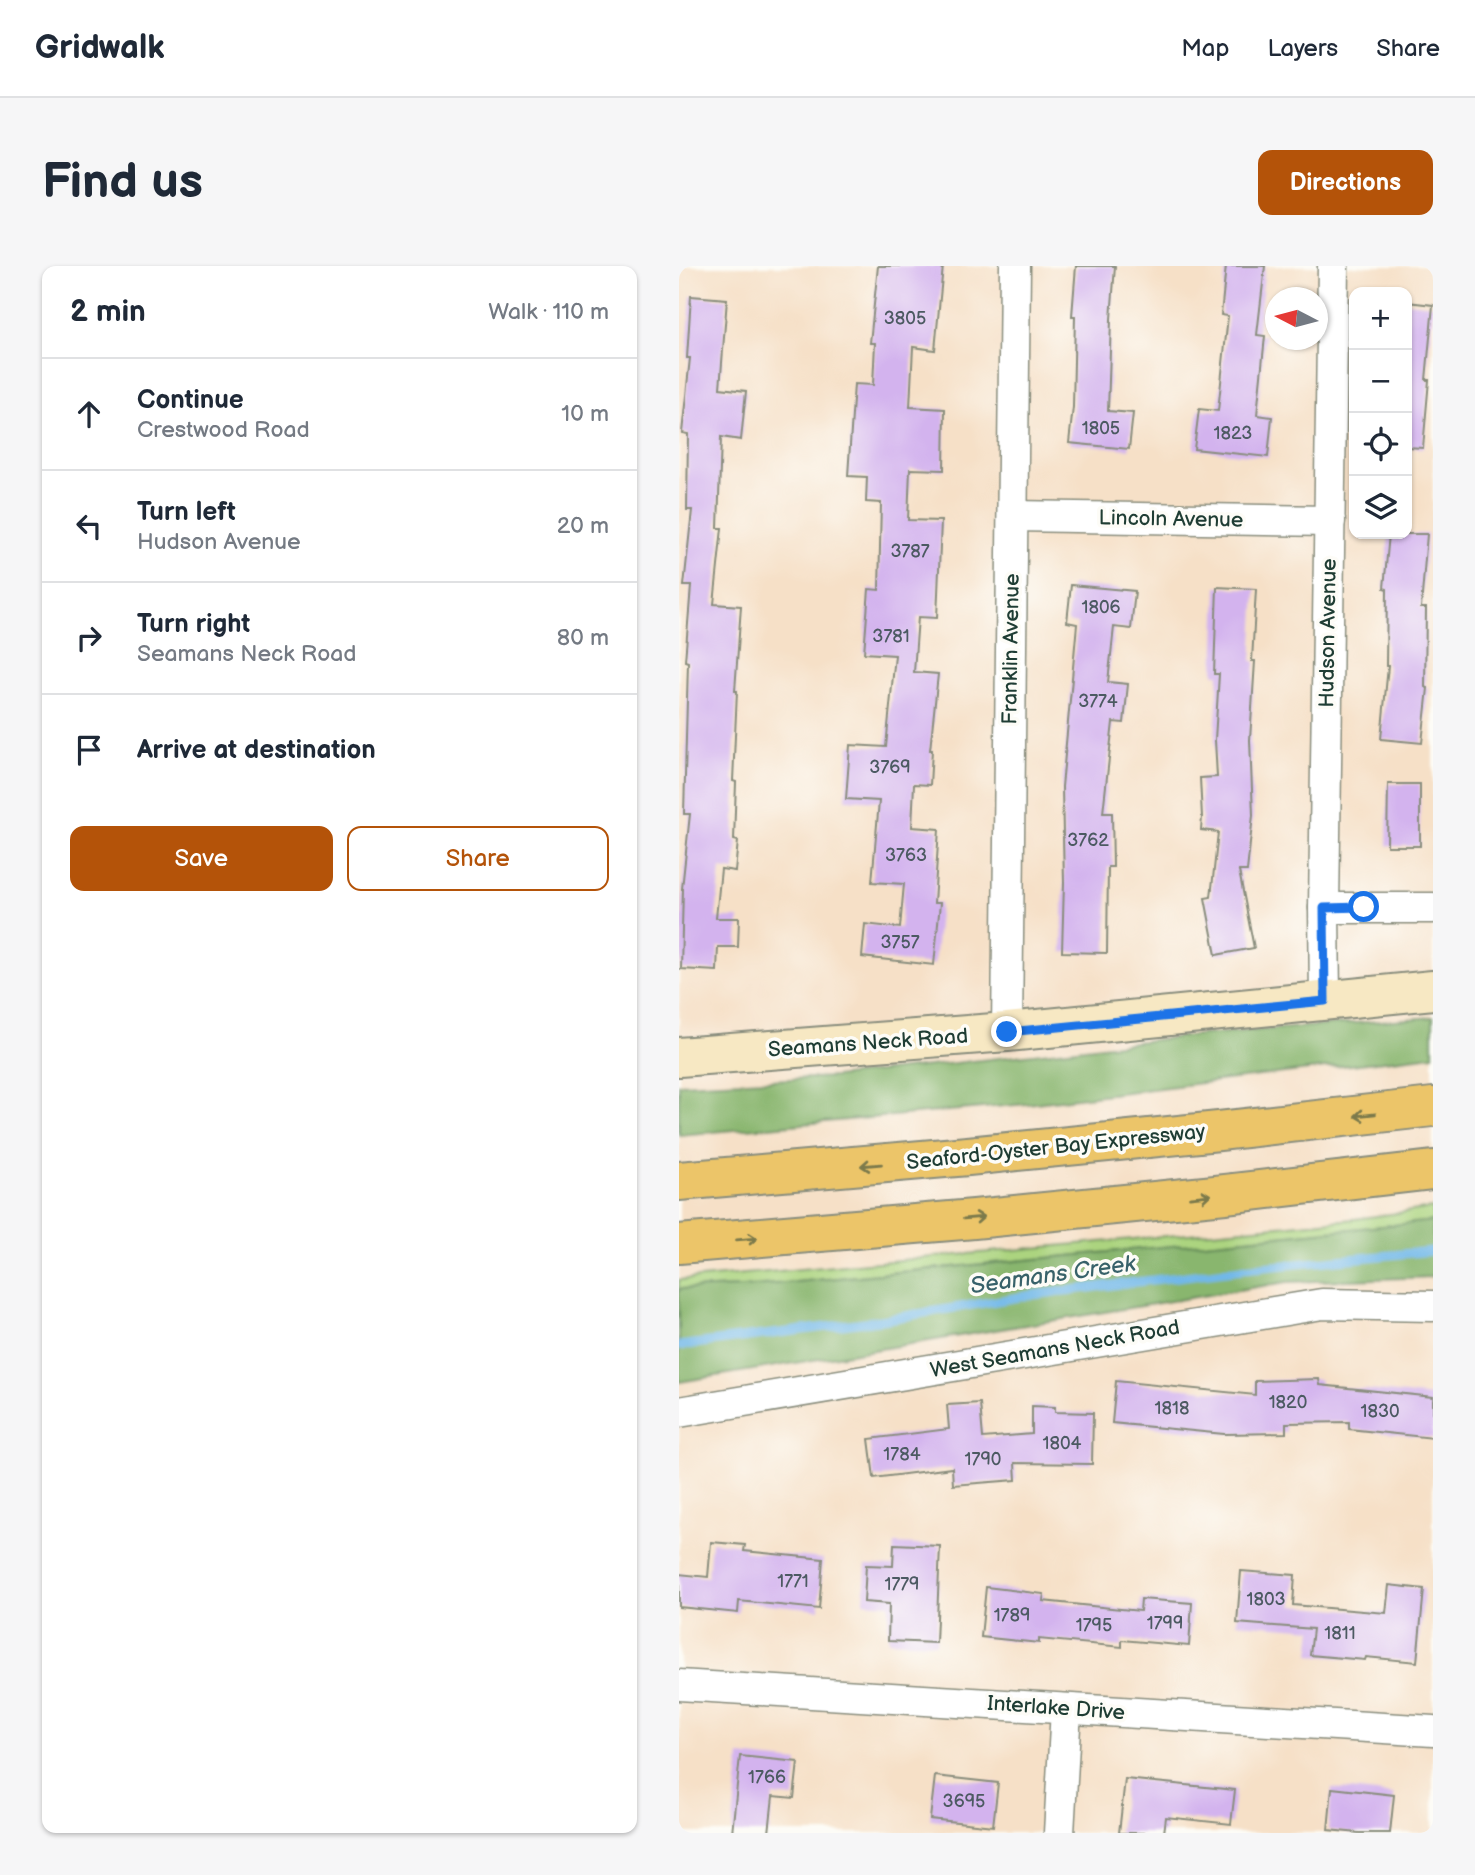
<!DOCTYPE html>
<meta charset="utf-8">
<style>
body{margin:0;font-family:"Balsamiq Sans",sans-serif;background:#f6f6f7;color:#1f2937}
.controls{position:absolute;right:21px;top:21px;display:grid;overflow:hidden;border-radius:14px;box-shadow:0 2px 5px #0004}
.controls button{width:63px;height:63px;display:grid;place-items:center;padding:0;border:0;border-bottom:2px solid #e0e1e3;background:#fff;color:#1f2937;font:35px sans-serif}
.compass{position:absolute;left:586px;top:21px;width:63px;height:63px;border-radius:50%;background:#fff;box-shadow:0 2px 5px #0004;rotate:276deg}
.stop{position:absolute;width:21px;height:21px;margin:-16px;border:5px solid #1a73e8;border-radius:50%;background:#fff}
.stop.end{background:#1a73e8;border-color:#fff;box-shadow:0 2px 7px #0008}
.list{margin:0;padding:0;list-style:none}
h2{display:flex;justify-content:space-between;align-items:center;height:91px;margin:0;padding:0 28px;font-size:30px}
h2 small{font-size:23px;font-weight:400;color:#747a83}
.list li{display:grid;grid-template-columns:46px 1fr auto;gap:21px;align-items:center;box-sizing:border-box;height:112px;padding:0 28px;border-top:2px solid #e0e1e3}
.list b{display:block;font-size:26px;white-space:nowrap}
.list p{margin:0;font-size:23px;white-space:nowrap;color:#747a83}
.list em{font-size:23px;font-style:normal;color:#747a83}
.actions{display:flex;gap:14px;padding:21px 28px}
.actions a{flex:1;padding:16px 0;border:2px solid #b45309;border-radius:14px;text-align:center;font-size:24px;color:#b45309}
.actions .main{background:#b45309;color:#fff}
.icon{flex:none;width:38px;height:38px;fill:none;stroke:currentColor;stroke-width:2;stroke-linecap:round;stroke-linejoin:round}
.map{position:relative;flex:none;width:754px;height:1567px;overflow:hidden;border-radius:14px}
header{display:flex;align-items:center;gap:42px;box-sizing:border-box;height:98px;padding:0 35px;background:#fff;border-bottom:2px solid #e0e1e3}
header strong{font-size:33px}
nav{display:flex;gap:38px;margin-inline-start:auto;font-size:24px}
.intro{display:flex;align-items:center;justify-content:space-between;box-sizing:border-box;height:168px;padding:0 42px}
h1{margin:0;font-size:49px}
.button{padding:18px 32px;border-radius:14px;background:#b45309;color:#fff;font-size:24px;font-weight:700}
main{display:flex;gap:42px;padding:0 42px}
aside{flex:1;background:#fff;border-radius:14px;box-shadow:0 2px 5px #0004}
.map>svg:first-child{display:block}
.green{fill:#acd47f;stroke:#66885a;stroke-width:2}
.forest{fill:#89b66e;stroke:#547a51;stroke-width:2}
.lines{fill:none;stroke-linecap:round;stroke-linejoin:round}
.stream{stroke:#71b8e8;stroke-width:9}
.building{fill:#d3b3ee}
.street-casing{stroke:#8a8e7e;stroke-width:33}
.secondary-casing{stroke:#8a8e7e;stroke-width:42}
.highway-casing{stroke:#8a8e7e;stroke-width:42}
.street{stroke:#fff;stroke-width:30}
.secondary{stroke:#f7e8c3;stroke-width:38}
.highway{stroke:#ecc569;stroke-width:38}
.oneway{stroke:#7b7a4c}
.route{stroke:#1a73e8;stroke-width:9}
.labels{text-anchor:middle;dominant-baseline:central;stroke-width:7;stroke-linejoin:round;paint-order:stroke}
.number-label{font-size:18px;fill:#4c5a62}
.street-label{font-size:21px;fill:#1f3d34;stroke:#fdfcf7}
.water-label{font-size:23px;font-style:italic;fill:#38626a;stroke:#fdfcf7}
</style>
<header>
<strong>Gridwalk</strong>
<nav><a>Map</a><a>Layers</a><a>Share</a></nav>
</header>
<div class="intro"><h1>Find us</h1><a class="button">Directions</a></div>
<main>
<aside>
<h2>2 min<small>Walk · 110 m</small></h2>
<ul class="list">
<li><svg class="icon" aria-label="ahead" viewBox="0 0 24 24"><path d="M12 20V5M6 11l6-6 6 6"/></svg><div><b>Continue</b><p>Crestwood Road</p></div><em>10 m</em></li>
<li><svg class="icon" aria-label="left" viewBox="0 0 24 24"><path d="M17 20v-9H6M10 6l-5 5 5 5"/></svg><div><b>Turn left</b><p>Hudson Avenue</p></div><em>20 m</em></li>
<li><svg class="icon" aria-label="right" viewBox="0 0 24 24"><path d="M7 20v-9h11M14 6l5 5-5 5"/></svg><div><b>Turn right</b><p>Seamans Neck Road</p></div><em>80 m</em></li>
<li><svg class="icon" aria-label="arrive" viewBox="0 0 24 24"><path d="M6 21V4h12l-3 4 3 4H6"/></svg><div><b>Arrive at destination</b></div></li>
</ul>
<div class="actions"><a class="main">Save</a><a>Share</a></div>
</aside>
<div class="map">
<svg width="754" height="1567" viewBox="0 0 754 1567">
<rect width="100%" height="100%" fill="#fdfcf7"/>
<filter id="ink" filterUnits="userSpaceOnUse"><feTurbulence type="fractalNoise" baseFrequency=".0143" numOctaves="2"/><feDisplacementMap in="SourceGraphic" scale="14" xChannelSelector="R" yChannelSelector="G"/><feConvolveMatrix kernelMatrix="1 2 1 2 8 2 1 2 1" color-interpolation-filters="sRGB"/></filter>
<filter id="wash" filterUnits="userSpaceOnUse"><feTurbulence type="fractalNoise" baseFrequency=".00686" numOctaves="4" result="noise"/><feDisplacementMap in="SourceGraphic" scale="28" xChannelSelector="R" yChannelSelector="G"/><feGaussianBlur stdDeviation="1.57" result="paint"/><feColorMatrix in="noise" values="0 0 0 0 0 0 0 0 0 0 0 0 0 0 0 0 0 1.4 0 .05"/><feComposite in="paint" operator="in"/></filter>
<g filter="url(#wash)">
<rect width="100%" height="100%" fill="#f6e0c7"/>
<path class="green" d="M 754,942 L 754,955 L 747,956 L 64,1021 L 0,1023 L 0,1014 L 676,953 Z"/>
<g class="forest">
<path d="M 754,751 L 754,789 L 348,838 L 0,869 L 0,818 L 156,811 L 517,769 Z"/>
<path d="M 754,955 L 754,1011 L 608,1016 L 0,1116 L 0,1023 L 64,1021 Z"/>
</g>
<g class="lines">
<path class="stream" d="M 0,1080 L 209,1053 L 353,1029 L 563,1003 L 754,985"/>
</g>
<g id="blocks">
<g class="building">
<path d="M 199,0 L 264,0 L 256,84 L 234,81 L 231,141 L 266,143 L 265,204 L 231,203 L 229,254 L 262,255 L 258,352 L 239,351 L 235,406 L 259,408 L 251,484 L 253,484 L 251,519 L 235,518 L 233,561 L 260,563 L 255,637 L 261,637 L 255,699 L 183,691 L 186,658 L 221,662 L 225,618 L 193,616 L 200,535 L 167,533 L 171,479 L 207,481 L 216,389 L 185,387 L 190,323 L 200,324 L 202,237 L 187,236 L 188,211 L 169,210 L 175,118 L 194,119 L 196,77 L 191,77 Z"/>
<path d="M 397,0 L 436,0 L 432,53 L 429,145 L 454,147 L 450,183 L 390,177 L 394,141 L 396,50 L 393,50 Z"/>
<path d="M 547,0 L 586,0 L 578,69 L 586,70 L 578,149 L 593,151 L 589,191 L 515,183 L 520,143 L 539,145 L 549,50 L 542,49 Z"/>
<path d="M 12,30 L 48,33 L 41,122 L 67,125 L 62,174 L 42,171 L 39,262 L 43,262 L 35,338 L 62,340 L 56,425 L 58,425 L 54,515 L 57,516 L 55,574 L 59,575 L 56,605 L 42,603 L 37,652 L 60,652 L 59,681 L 39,681 L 38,705 L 2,703 L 4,623 L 3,623 L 11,548 L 5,548 L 9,396 L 6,395 L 12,320 L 5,320 L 13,244 L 8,244 L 9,168 L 3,167 L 11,92 L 8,92 Z"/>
<path d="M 728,36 L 754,39 L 747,114 L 750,114 L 744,182 L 728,181 Z"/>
<path d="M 710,268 L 748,268 L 742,342 L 747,342 L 746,421 L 749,422 L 743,477 L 702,473 L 709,400 L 707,400 L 708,323 L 705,322 Z"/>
<path d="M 392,319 L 456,325 L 452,363 L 435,361 L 429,416 L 449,418 L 445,457 L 434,456 L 424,547 L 433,547 L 434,601 L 429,601 L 428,687 L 383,686 L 385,617 L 383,521 L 398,358 L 388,356 Z"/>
<path d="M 538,321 L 577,323 L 573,395 L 576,395 L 571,474 L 574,549 L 568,605 L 560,605 L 575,682 L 537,689 L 526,632 L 532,631 L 539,566 L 522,564 L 523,551 L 521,512 L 538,511 L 536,474 L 540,408 L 535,408 Z"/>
<path d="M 709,518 L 741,518 L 741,580 L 708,580 Z"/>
<path d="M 640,1113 L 641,1119 L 754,1131 L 754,1172 L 670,1163 L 670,1156 L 607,1157 L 607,1167 L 545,1168 L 433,1157 L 437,1115 L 576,1129 L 576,1115 Z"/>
<path d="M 301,1137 L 304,1172 L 353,1168 L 353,1140 L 376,1141 L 376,1146 L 414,1147 L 413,1198 L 336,1197 L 337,1214 L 274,1219 L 273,1202 L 195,1212 L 190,1173 L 270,1163 L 268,1139 Z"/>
<path d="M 32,1276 L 66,1279 L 65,1285 L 144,1293 L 140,1343 L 60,1335 L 59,1347 L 0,1341 L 0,1308 L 29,1311 Z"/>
<path d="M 215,1278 L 261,1280 L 257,1377 L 209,1375 L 210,1338 L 185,1336 L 187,1299 L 214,1300 Z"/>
<path d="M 562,1305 L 616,1309 L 614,1339 L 707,1347 L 710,1319 L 745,1323 L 738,1396 L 687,1391 L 686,1394 L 631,1389 L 634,1363 L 558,1357 Z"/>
<path d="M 307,1321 L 365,1328 L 364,1335 L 461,1345 L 462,1333 L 513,1337 L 510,1380 L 443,1374 L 443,1381 L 360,1373 L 360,1377 L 302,1371 Z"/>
<path d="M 61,1490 L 119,1496 L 115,1532 L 94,1530 L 90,1567 L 53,1567 Z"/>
<path d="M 256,1510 L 319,1517 L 314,1560 L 251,1553 Z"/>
<path d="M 446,1513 L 556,1524 L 552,1558 L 487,1551 L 485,1567 L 440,1567 Z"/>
<path d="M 653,1522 L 715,1529 L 711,1567 L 680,1567 L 649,1564 Z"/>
</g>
</g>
</g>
<g filter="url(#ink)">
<use href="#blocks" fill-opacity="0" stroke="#8a8e7e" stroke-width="2"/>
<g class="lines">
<g class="street-casing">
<g id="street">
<path d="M 334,250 L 651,255"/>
<path d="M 645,642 L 754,642"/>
<path d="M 646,735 L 645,642 L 654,0"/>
<path d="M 328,766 L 336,0"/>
<path d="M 0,1146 L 643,1038 L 754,1040"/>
<path d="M 0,1419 L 754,1465"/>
<path d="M 380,1567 L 387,1443"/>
</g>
</g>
<g class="secondary-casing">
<path id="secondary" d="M 0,791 L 328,766 L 754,724"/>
</g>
<g class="highway-casing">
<g id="highway">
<path d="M 0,915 L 289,890 L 540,865 L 754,841"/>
<path d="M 0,978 L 295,953 L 546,928 L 754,904"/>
</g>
</g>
<use href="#street" class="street"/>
<use href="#secondary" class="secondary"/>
<use href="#highway" class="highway"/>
</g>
<defs><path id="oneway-shaft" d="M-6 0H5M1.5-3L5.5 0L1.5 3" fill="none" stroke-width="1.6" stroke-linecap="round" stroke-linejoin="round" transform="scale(1.75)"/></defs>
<g class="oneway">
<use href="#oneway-shaft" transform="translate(686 849) rotate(174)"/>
<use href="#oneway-shaft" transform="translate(192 899) rotate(175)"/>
<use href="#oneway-shaft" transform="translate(521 930) rotate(-6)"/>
<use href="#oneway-shaft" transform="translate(295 952) rotate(-5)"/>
<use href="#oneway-shaft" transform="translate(68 973) rotate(-5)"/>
</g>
</g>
<g class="lines" filter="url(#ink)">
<path class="route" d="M 328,766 L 646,735 L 645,642 L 685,641"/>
</g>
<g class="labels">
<g class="number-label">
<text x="226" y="52">3805</text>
<text x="422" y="162">1805</text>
<text x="554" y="167">1823</text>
<text x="231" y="285">3787</text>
<text x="422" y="341">1806</text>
<text x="212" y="370">3781</text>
<text x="419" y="435">3774</text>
<text x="211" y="501">3769</text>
<text x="409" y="574">3762</text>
<text x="227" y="589">3763</text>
<text x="221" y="676">3757</text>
<text x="609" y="1136">1820</text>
<text x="493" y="1142">1818</text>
<text x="701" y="1145">1830</text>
<text x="383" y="1177">1804</text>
<text x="223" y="1188">1784</text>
<text x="304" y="1193">1790</text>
<text x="114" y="1315">1771</text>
<text x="223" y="1318">1779</text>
<text x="587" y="1333">1803</text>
<text x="333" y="1349">1789</text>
<text x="486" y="1357">1799</text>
<text x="415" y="1359">1795</text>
<text x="661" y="1367">1811</text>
<text x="88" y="1511">1766</text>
<text x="285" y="1535">3695</text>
</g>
<g class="street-label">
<text transform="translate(492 253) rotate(1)">Lincoln Avenue</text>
<text transform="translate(649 367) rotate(-89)">Hudson Avenue</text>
<text transform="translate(332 383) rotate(-89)">Franklin Avenue</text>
<text transform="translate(189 777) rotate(-4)">Seamans Neck Road</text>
<text transform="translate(377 881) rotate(-6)">Seaford-Oyster Bay Expressway</text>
<text transform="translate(376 1083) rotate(-10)">West Seamans Neck Road</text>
<text transform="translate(377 1442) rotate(4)">Interlake Drive</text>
</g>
<g class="water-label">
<text transform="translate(374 1009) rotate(-8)">Seamans Creek</text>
</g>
</g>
</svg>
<div class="controls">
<button>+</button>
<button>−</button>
<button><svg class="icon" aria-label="locate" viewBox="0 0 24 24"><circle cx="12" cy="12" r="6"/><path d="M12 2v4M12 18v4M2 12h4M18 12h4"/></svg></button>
<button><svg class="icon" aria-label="layers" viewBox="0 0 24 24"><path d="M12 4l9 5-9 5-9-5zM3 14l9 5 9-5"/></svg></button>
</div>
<svg class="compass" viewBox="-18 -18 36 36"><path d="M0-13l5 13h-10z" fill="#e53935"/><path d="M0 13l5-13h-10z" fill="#747a83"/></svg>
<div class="stop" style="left:685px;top:641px"></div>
<div class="stop end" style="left:328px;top:766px"></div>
</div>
</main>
